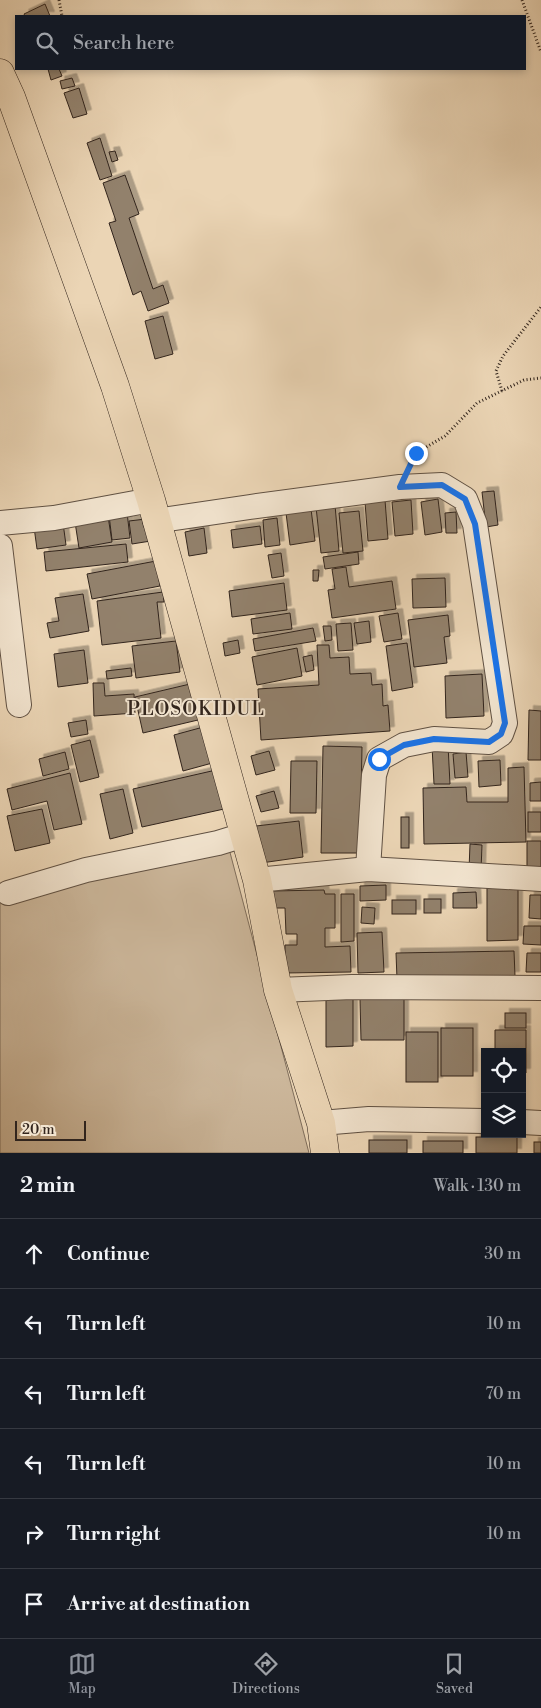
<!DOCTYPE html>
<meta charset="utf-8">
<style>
body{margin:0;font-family:"Libre Bodoni",serif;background:#20242c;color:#f1f3f6}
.controls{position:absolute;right:15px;bottom:15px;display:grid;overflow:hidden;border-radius:0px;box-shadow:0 2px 8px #0003}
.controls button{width:45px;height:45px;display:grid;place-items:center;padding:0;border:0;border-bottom:1px solid #363941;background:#171b24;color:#f1f3f6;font:25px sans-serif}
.scale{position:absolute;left:15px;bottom:12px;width:71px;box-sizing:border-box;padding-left:5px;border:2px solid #32251d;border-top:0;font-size:14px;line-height:18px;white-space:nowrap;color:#32251d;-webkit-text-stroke:4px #f2e4cf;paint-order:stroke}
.stop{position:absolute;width:15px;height:15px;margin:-11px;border:4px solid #1a73e8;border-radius:50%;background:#fff}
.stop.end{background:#1a73e8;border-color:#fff;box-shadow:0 1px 5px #0008}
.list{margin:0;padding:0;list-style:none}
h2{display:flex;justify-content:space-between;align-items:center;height:65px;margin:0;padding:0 20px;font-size:21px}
h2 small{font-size:16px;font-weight:400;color:#9ea1a6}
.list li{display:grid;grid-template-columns:32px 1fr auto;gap:15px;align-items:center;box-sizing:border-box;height:70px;padding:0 20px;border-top:1px solid #363941}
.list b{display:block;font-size:19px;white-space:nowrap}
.list em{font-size:16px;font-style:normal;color:#9ea1a6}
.icon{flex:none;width:28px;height:28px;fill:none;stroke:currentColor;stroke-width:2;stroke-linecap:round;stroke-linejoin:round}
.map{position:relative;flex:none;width:541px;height:1153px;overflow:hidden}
.search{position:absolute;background:#171b24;box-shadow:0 2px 8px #0003;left:15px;right:15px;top:15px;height:55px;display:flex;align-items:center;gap:12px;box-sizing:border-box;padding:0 18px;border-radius:0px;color:#9ea1a6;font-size:19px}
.sheet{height:485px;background:#171b24}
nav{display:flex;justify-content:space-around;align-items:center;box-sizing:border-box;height:70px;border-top:1px solid #363941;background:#171b24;font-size:14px;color:#9ea1a6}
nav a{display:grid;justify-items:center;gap:2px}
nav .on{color:#8c9099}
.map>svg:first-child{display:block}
.green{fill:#ccb79b;stroke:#7f6e5c}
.building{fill:#92816c;stroke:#32251d;filter:url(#shadow)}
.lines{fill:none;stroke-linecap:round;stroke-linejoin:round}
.minor-casing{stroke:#605143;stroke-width:26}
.major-casing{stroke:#32251d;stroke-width:29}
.path{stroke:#32251d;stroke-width:3;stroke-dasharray:1 2.5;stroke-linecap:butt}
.minor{stroke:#f2e4cf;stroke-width:24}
.major{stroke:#ebd5b5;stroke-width:28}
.route{stroke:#1a73e8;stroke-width:6}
.labels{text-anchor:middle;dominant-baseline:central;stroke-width:4;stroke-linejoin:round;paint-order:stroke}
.quarter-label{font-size:19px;letter-spacing:1px;fill:#32251d;stroke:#f2e4cf}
</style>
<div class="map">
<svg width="541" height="1153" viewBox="0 0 541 1153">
<defs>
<filter id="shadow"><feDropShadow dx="4.5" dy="-4.5" stdDeviation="0" flood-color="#0004"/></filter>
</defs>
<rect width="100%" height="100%" fill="#ebd5b5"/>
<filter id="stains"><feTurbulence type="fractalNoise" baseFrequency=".004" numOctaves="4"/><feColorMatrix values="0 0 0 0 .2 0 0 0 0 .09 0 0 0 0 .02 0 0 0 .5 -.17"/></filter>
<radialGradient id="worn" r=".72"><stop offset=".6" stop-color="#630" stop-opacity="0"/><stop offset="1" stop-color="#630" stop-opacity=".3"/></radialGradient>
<path class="green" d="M 227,841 L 309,1153 L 0,1153 L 0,887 Z"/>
<g class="building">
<path d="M 45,4 L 50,16 L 25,16 L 24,14 Z"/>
<path d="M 48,69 L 59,69 L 62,76 L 51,80 Z"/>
<path d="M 72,78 L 75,86 L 62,89 L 60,81 Z"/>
<path d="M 79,88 L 87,114 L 73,118 L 64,93 Z"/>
<path d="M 100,138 L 112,176 L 100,180 L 87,143 Z"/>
<path d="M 115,151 L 118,160 L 112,162 L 109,152 Z"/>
<path d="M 125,175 L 139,214 L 129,218 L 153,289 L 163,285 L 169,303 L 148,311 L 141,291 L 133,295 L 109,223 L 116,221 L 103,183 Z"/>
<path d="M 163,316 L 173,354 L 155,359 L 145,321 Z"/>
<path d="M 494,491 L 498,525 L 486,527 L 482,492 Z"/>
<path d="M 438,499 L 442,532 L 425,535 L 421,502 Z"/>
<path d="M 385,500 L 388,539 L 368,541 L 365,502 Z"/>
<path d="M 411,500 L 413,534 L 395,536 L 392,502 Z"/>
<path d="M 310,501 L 315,541 L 290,545 L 285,505 Z"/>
<path d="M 335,505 L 339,551 L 321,553 L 316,507 Z"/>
<path d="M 359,511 L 363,551 L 343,553 L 339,513 Z"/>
<path d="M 127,512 L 130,538 L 112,540 L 109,515 Z"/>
<path d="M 456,512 L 457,533 L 446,533 L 445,513 Z"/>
<path d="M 108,516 L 112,542 L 79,548 L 75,522 Z"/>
<path d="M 154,518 L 157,540 L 132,544 L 129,521 Z"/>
<path d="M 277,518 L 280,545 L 265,547 L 263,520 Z"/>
<path d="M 63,523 L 66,545 L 37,549 L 34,527 Z"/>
<path d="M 260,526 L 262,544 L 233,548 L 231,530 Z"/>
<path d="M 204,528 L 207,553 L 189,556 L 185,532 Z"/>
<path d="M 126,544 L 128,562 L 46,571 L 44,552 Z"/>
<path d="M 358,552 L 359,564 L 325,569 L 323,557 Z"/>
<path d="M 281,553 L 284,576 L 272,578 L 268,555 Z"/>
<path d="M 156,561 L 160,586 L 92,599 L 87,574 Z"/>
<path d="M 346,567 L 349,587 L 392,581 L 396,609 L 332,618 L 328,590 L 335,589 L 332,569 Z"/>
<path d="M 313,570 L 319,570 L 318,581 L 313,581 Z"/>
<path d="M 445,578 L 446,607 L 413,608 L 412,579 Z"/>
<path d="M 284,583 L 287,610 L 232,617 L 229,591 Z"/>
<path d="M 163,592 L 164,602 L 157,602 L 161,638 L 102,645 L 97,601 Z"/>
<path d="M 83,594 L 89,631 L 50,638 L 47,623 L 59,621 L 55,598 Z"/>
<path d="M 290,613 L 292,629 L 253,634 L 251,619 Z"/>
<path d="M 398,613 L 402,639 L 384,642 L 379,616 Z"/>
<path d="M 448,615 L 450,636 L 444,637 L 447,663 L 414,667 L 408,620 Z"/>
<path d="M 369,621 L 371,642 L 357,644 L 354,623 Z"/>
<path d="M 351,623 L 353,650 L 338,651 L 336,624 Z"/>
<path d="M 323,626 L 331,626 L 332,640 L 325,641 Z"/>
<path d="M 313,628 L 316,641 L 255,651 L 253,639 Z"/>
<path d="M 238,640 L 240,653 L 225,656 L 223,643 Z"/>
<path d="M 176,641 L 180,672 L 136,678 L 132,646 Z"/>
<path d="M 407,643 L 413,687 L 392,691 L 386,646 Z"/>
<path d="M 317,645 L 329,645 L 330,658 L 349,657 L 350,674 L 371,673 L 372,685 L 382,684 L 383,706 L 388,705 L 390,731 L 261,740 L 258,689 L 319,685 Z"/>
<path d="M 297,648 L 302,676 L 257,685 L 252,657 Z"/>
<path d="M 84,650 L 88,683 L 58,687 L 54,654 Z"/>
<path d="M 312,655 L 314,670 L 306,672 L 303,657 Z"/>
<path d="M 131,668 L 132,676 L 107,679 L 106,671 Z"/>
<path d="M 482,674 L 484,716 L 446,718 L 445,676 Z"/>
<path d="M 93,683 L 104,683 L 105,696 L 134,694 L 135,713 L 94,716 Z"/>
<path d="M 190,684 L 198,720 L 143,733 L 135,697 Z"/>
<path d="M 529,710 L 541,711 L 541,760 L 528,760 Z"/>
<path d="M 86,720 L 88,734 L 71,737 L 68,723 Z"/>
<path d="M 207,726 L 216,762 L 183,771 L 174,735 Z"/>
<path d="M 90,740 L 99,777 L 80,782 L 71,745 Z"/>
<path d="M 448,745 L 450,784 L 434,784 L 432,746 Z"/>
<path d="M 323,746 L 362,747 L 360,853 L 321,853 Z"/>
<path d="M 269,751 L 275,770 L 256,775 L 251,756 Z"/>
<path d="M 65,752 L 69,769 L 43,776 L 39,759 Z"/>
<path d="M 466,752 L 468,777 L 455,778 L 453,754 Z"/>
<path d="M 500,760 L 501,785 L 479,787 L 478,761 Z"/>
<path d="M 291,761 L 317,761 L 316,813 L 290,813 Z"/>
<path d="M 524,767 L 526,842 L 424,844 L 423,788 L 466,787 L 467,802 L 508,802 L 508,768 Z"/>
<path d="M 216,770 L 224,809 L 142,827 L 133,789 Z"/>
<path d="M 70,773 L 82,824 L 54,830 L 47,801 L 12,810 L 7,789 Z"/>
<path d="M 541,782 L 541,801 L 530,801 L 530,783 Z"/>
<path d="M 123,789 L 133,833 L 110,839 L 100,794 Z"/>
<path d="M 274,791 L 279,808 L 261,812 L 256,796 Z"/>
<path d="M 42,809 L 50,843 L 15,851 L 7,816 Z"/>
<rect x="528" y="812" width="13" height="20"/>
<rect x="401" y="817" width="8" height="31"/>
<path d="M 299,821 L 303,857 L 261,863 L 256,826 Z"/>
<rect x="527" y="841" width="14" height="26"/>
<path d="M 470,844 L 482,845 L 481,870 L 469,870 Z"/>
<path d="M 386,885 L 386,900 L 360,901 L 360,886 Z"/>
<path d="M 518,887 L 518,940 L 487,941 L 487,888 Z"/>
<path d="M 324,890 L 325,894 L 335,894 L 335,928 L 325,928 L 325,947 L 350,946 L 351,972 L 285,973 L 285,945 L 297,945 L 297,934 L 286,934 L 285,908 L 272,908 L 272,891 Z"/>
<path d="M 476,892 L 477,908 L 453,908 L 453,893 Z"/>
<path d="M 341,894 L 354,894 L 354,941 L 341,942 Z"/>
<path d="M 530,895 L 541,895 L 541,919 L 529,918 Z"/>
<rect x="424" y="899" width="17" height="14"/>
<rect x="392" y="900" width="24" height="14"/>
<path d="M 362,907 L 375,908 L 374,924 L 361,923 Z"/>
<path d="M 524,926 L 541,926 L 541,945 L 523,944 Z"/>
<path d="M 382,932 L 384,972 L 358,973 L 357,933 Z"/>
<path d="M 514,951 L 515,976 L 397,979 L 396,953 Z"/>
<path d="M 527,953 L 541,953 L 541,972 L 526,972 Z"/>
<path d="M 326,992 L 353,992 L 353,1046 L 326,1047 Z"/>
<path d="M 360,999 L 404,999 L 404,1040 L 361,1040 Z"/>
<rect x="505" y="1013" width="21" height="15"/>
<rect x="441" y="1028" width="32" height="48"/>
<path d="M 495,1030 L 526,1030 L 526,1073 L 522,1073 L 522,1052 L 495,1052 Z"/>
<rect x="406" y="1032" width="32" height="50"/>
<rect x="476" y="1137" width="41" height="16"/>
<rect x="369" y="1140" width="38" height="13"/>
<rect x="423" y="1141" width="40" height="12"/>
<rect x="534" y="1142" width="7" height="11"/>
</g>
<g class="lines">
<g class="minor-casing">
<g id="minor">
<path d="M 155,521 L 250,507 L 400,487 L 442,485 L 465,499 L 475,524 L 505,723 L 501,734 L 489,742 L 434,739 L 404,745 L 379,759 L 374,775 L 368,869"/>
<path d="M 0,523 L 54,518 L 151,500"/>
<path d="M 0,546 L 19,705"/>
<path d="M 257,880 L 368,869 L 541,879"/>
<path d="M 8,893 L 86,870 L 218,843 L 244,835"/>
<path d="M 278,990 L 352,987 L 541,988"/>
<path d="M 522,1122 L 541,1123"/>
<path d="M 321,1123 L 369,1119 L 485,1121"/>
</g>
</g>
<g class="major-casing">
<path id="major" d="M 0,73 L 11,97 L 115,386 L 151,500 L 257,880 L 278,990 L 321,1123 L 325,1153"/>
</g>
<g class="path">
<path d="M 59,0 L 62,16"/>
<path d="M 522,0 L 541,52"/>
<path d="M 502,391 L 496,371 L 503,356 L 541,307"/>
<path d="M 410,464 L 416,453 L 445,436 L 477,403 L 524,380 L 541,378"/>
</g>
<use href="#minor" class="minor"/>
<use href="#major" class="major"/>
</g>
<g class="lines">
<path class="route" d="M 379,759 L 404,745 L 434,739 L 489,742 L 501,734 L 505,723 L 475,524 L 465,499 L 442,485 L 400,487 L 416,453"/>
</g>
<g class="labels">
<g class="quarter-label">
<text x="196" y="709">PLOSOKIDUL</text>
</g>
</g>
<rect width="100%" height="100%" filter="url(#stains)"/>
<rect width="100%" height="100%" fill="url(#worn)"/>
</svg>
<div class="controls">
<button><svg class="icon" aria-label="locate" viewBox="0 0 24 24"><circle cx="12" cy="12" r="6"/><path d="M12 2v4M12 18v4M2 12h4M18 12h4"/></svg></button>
<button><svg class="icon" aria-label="layers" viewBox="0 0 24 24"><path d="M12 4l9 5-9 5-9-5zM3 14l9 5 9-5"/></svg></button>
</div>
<div class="scale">20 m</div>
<div class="stop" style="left:379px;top:759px"></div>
<div class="stop end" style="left:416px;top:453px"></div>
<div class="search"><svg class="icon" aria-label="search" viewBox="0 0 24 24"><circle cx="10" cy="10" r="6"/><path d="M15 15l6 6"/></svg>Search here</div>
</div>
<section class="sheet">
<h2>2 min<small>Walk · 130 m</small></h2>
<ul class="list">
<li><svg class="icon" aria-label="ahead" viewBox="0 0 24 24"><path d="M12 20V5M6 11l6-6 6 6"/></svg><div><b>Continue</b></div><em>30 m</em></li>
<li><svg class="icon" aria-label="left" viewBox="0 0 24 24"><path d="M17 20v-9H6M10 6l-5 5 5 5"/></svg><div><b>Turn left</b></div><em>10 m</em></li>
<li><svg class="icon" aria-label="left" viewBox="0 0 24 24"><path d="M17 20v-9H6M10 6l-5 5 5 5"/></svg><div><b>Turn left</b></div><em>70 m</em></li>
<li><svg class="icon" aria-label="left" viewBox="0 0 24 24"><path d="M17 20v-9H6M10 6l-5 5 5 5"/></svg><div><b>Turn left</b></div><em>10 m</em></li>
<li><svg class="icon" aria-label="right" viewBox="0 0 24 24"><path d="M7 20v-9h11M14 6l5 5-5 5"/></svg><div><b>Turn right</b></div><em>10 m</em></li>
<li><svg class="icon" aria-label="arrive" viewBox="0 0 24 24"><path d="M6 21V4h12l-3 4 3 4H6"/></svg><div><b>Arrive at destination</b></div></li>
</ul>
</section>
<nav>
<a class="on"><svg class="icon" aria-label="map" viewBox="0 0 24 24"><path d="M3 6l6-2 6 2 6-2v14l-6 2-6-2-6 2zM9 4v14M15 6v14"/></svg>Map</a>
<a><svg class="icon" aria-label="directions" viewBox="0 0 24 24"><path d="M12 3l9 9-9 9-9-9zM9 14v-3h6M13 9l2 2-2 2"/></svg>Directions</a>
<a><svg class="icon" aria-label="saved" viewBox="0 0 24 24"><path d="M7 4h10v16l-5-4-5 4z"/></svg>Saved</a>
</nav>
